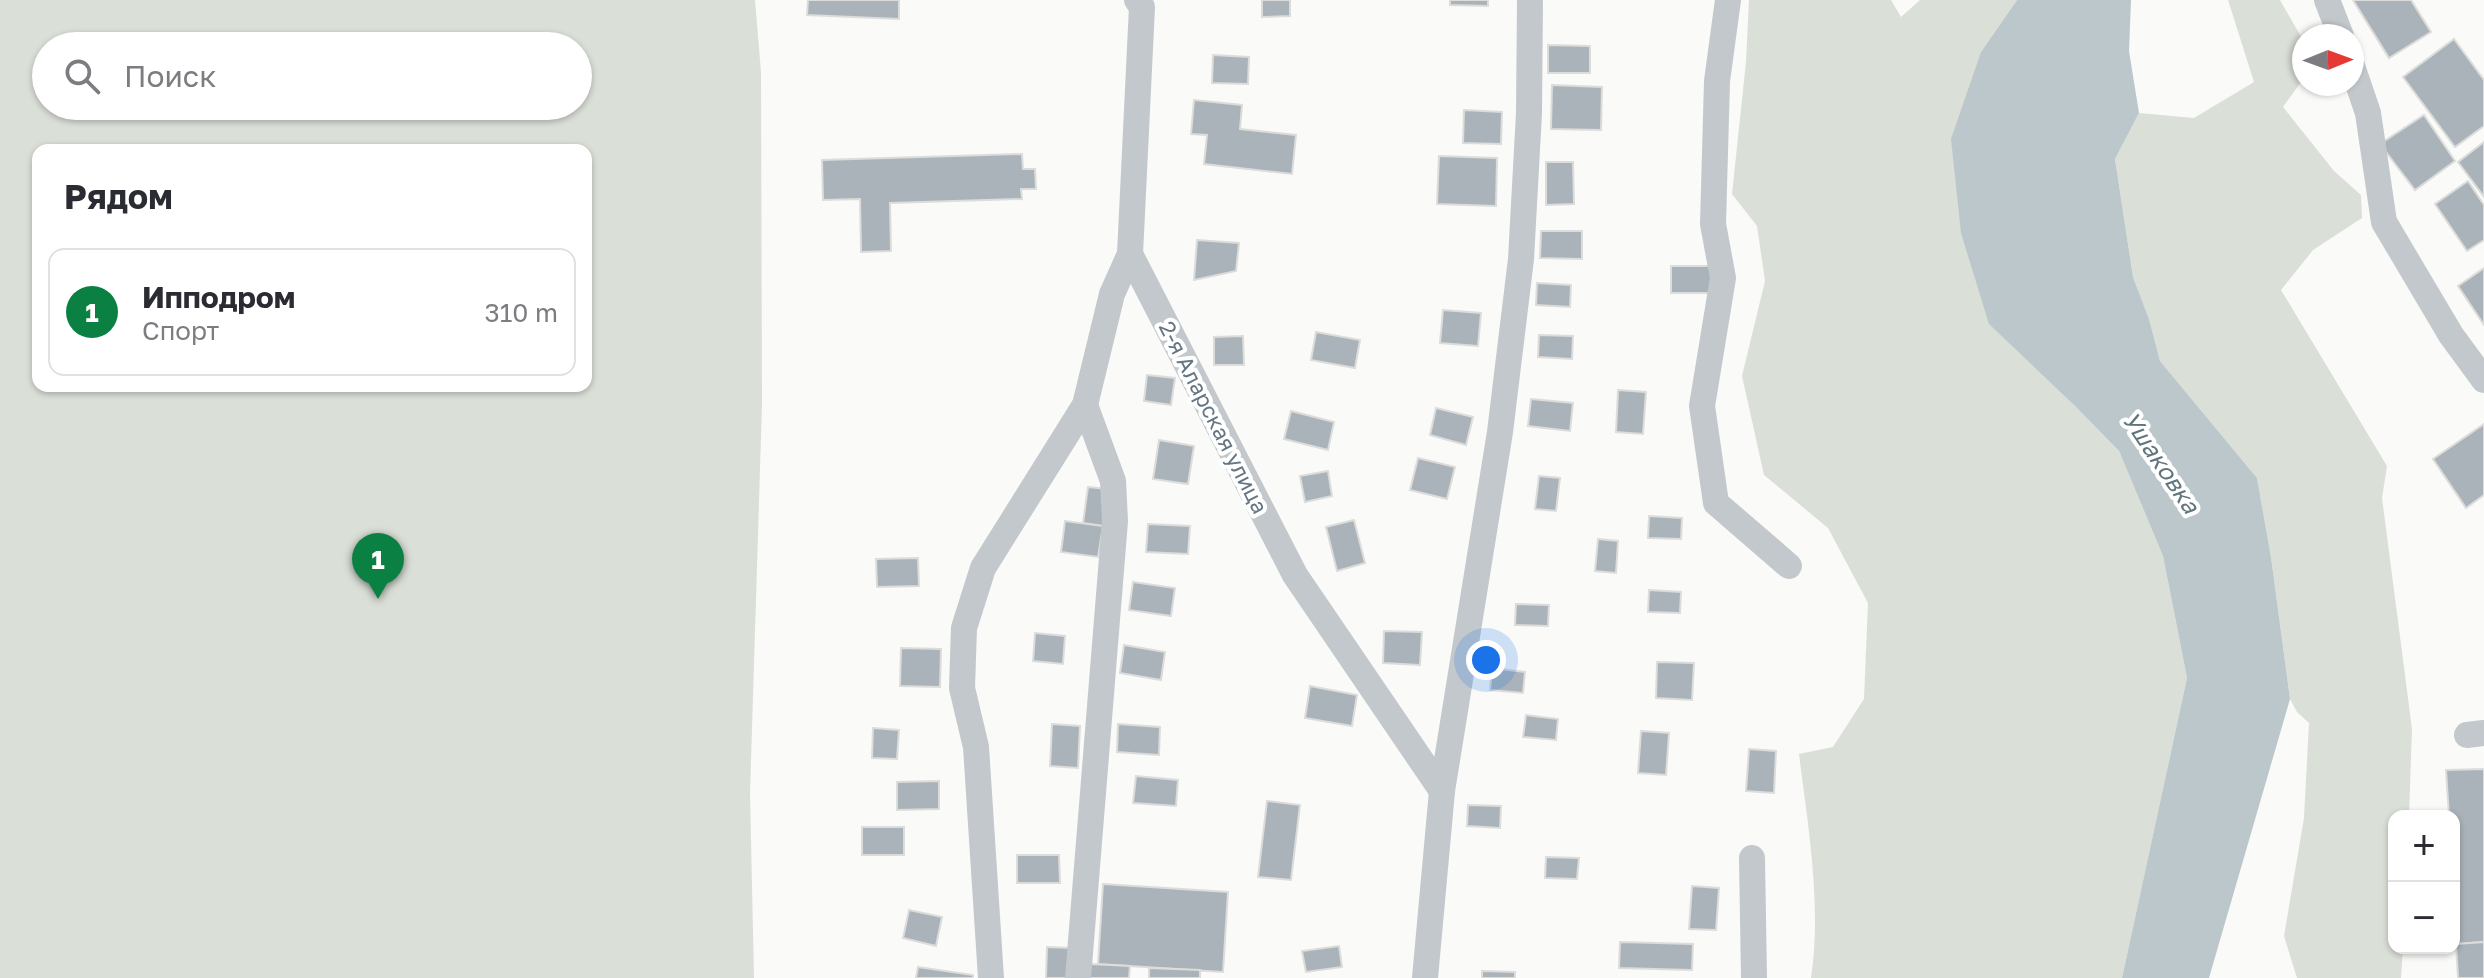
<!DOCTYPE html>
<html lang="ru">
<meta charset="utf-8">
<style>
body{margin:0;font-family:"Golos Text",sans-serif;background:#f7f7f7;color:#2b2b33}
.controls{position:absolute;right:24px;bottom:24px;display:grid;overflow:hidden;border-radius:16px;box-shadow:0 2px 6px #0004}
.controls button{width:72px;height:72px;display:grid;place-items:center;padding:0;border:0;border-bottom:2px solid #e1e1e2;background:#fff;color:#2b2b33;font:40px sans-serif}
.compass{position:absolute;left:2292px;top:24px;width:72px;height:72px;border-radius:50%;background:#fff;box-shadow:0 2px 6px #0004;rotate:89deg}
.you{position:absolute;left:1486px;top:660px;width:28px;height:28px;margin:-20px;border:6px solid #fff;border-radius:50%;background:#1a73e8;box-shadow:0 0 0 12px #1a73e833}
.badge{display:grid;place-items:center;width:52px;height:52px;border-radius:50%;background:#0b8043;color:#fff;font-size:26px;font-weight:700}
.pin{position:absolute;translate:-50% -66px;filter:drop-shadow(0 2px 4px #0008)}
.pin::after{content:'';position:absolute;top:42px;width:28px;height:24px;background:inherit;clip-path:polygon(0 0,100% 0,50% 100%)}
.list{margin:0;padding:0;list-style:none}
h2{display:flex;justify-content:space-between;align-items:center;height:104px;margin:0;padding:0 32px;font-size:34px}
h2 small{font-size:26px;font-weight:400;color:#7c7c81}
.list li{display:grid;grid-template-columns:52px 1fr auto;gap:24px;align-items:center;box-sizing:border-box;height:128px;margin:0 16px 16px;padding:0 16px;border:2px solid #e1e1e2;border-radius:16px}
.list b{display:block;font-size:30px;white-space:nowrap}
.list p{margin:0;font-size:26px;white-space:nowrap;color:#7c7c81}
.list em{font-size:26px;font-style:normal;color:#7c7c81}
.icon{flex:none;width:44px;height:44px;fill:none;stroke:currentColor;stroke-width:2;stroke-linecap:round;stroke-linejoin:round}
.map{position:relative;flex:none;width:2484px;height:978px;overflow:hidden}
.search{position:absolute;background:#fff;box-shadow:0 2px 6px #0004;left:32px;top:32px;width:560px;height:88px;display:flex;align-items:center;gap:20px;box-sizing:border-box;padding:0 28px;border-radius:44px;color:#7c7c81;font-size:30px}
.panel{position:absolute;background:#fff;box-shadow:0 2px 6px #0004;left:32px;top:144px;width:560px;height:248px;border-radius:16px}
.map>svg:first-child{display:block}
.green{fill:#dadfd7;fill-rule:evenodd}
.water{fill:#bbc7cb}
.building{fill:#aab3b9;stroke:#dcdcda;stroke-width:2}
.lines{fill:none;stroke-linecap:round;stroke-linejoin:round}
.street{stroke:#c3c8cc;stroke-width:26}
.labels{text-anchor:middle;dominant-baseline:central;stroke-width:8;stroke-linejoin:round;paint-order:stroke}
.street-label{font-size:22px;fill:#657683;stroke:#fff}
.water-label{font-size:24px;font-style:italic;fill:#60757c;stroke:#fff}
</style>
<div class="map">
<svg width="2484" height="978" viewBox="0 0 2484 978">
<rect width="100%" height="100%" fill="#fafaf8"/>
<g class="green">
<path d="M 0,0 L 755,0 L 761,72 L 762,404 L 750,794 L 754,978 L 0,978 ZM 46,46 L 578,46 L 578,106 L 46,106 ZM 586,150 L 586,386 L 38,386 L 38,150 Z"/>
<path d="M 1749,0 L 1891,0 L 1901,17 L 1920,0 L 2017,0 L 1981,52 L 2072,403 L 2119,451 L 2163,556 L 2187,678 L 2122,978 L 1811,978 C 1822,906 1808,826 1799,754 L 1833,747 L 1864,699 L 1868,603 L 1828,528 L 1764,475 L 1742,376 L 1765,281 L 1757,226 L 1732,194 L 1746,62 Z"/>
<path d="M 2228,0 L 2280,0 L 2304,42 L 2304,78 L 2283,107 L 2334,171 L 2361,195 L 2362,218 L 2313,250 L 2281,290 L 2387,466 L 2382,498 L 2412,729 L 2409,816 L 2394,816 L 2394,948 L 2403,948 L 2401,978 L 2297,978 L 2284,936 L 2304,818 L 2309,723 L 2297,712 L 2290,699 L 2271,557 L 2257,478 L 2160,361 L 2149,319 L 2133,277 L 2115,159 L 2139,113 L 2194,118 L 2254,82 Z"/>
</g>
<path class="water" d="M 2017,0 L 2131,0 L 2129,51 L 2139,113 L 2115,159 L 2133,277 L 2149,319 L 2160,361 L 2257,478 L 2271,557 L 2290,699 L 2209,978 L 2122,978 L 2187,678 L 2163,556 L 2119,451 L 2072,403 L 1989,324 L 1961,233 L 1951,139 L 1981,52 Z"/>
<g class="building">
<path d="M 808,0 L 899,0 L 899,19 L 807,15 Z"/>
<path d="M 1262,0 L 1290,0 L 1290,16 L 1262,17 Z"/>
<path d="M 1450,0 L 1488,0 L 1488,6 L 1450,5 Z"/>
<path d="M 2353,0 L 2411,0 L 2431,32 L 2389,58 Z"/>
<path d="M 2454,39 L 2484,80 L 2484,126 L 2455,147 L 2403,77 Z"/>
<path d="M 1548,45 L 1590,46 L 1590,73 L 1548,73 Z"/>
<path d="M 1213,55 L 1249,57 L 1248,84 L 1212,83 Z"/>
<path d="M 1552,85 L 1602,87 L 1601,130 L 1551,129 Z"/>
<path d="M 1194,100 L 1242,105 L 1240,129 L 1296,135 L 1292,174 L 1204,164 L 1207,135 L 1191,134 Z"/>
<path d="M 1464,110 L 1502,112 L 1501,144 L 1463,143 Z"/>
<path d="M 2424,115 L 2455,161 L 2415,190 L 2380,144 Z"/>
<path d="M 2484,142 L 2484,197 L 2458,162 Z"/>
<path d="M 1022,154 L 1023,169 L 1035,169 L 1036,189 L 1021,189 L 1022,199 L 890,203 L 891,251 L 861,252 L 860,199 L 823,200 L 822,160 Z"/>
<path d="M 1439,156 L 1497,158 L 1496,206 L 1437,204 Z"/>
<path d="M 1546,162 L 1573,162 L 1574,204 L 1546,205 Z"/>
<path d="M 2468,181 L 2484,205 L 2484,240 L 2467,251 L 2435,204 Z"/>
<path d="M 1541,231 L 1582,231 L 1582,259 L 1540,258 Z"/>
<path d="M 1197,240 L 1239,243 L 1236,271 L 1194,280 Z"/>
<path d="M 1671,266 L 1711,266 L 1712,293 L 1671,293 Z"/>
<path d="M 2484,268 L 2484,325 L 2458,286 Z"/>
<path d="M 1537,283 L 1571,285 L 1570,307 L 1536,305 Z"/>
<path d="M 1443,310 L 1481,313 L 1478,346 L 1440,343 Z"/>
<path d="M 1316,332 L 1360,340 L 1355,368 L 1311,360 Z"/>
<path d="M 1539,335 L 1573,336 L 1572,359 L 1538,357 Z"/>
<path d="M 1243,336 L 1244,365 L 1214,365 L 1214,337 Z"/>
<path d="M 1147,375 L 1175,378 L 1171,405 L 1144,401 Z"/>
<path d="M 1618,390 L 1646,392 L 1643,434 L 1616,432 Z"/>
<path d="M 1531,399 L 1573,403 L 1570,431 L 1528,426 Z"/>
<path d="M 1436,408 L 1473,417 L 1466,445 L 1430,435 Z"/>
<path d="M 1291,411 L 1334,422 L 1328,450 L 1284,439 Z"/>
<path d="M 2484,424 L 2484,495 L 2466,508 L 2433,459 Z"/>
<path d="M 1159,440 L 1194,446 L 1188,484 L 1153,479 Z"/>
<path d="M 1418,458 L 1455,467 L 1447,499 L 1410,490 Z"/>
<path d="M 1328,471 L 1332,496 L 1305,502 L 1300,476 Z"/>
<path d="M 1539,476 L 1560,478 L 1556,511 L 1535,509 Z"/>
<path d="M 1088,487 L 1107,489 L 1103,526 L 1083,523 Z"/>
<path d="M 1649,516 L 1682,518 L 1681,539 L 1648,538 Z"/>
<path d="M 1354,520 L 1365,563 L 1337,571 L 1326,527 Z"/>
<path d="M 1065,521 L 1103,526 L 1098,557 L 1061,552 Z"/>
<path d="M 1148,524 L 1190,526 L 1188,554 L 1146,552 Z"/>
<path d="M 1598,539 L 1618,541 L 1616,573 L 1595,571 Z"/>
<path d="M 918,558 L 919,586 L 877,587 L 876,559 Z"/>
<path d="M 1133,582 L 1175,588 L 1171,616 L 1129,610 Z"/>
<path d="M 1649,590 L 1681,592 L 1680,613 L 1648,612 Z"/>
<path d="M 1516,604 L 1549,605 L 1548,626 L 1515,625 Z"/>
<path d="M 1384,631 L 1422,632 L 1420,665 L 1383,663 Z"/>
<path d="M 1035,633 L 1065,636 L 1063,664 L 1033,661 Z"/>
<path d="M 1124,645 L 1165,652 L 1161,680 L 1120,673 Z"/>
<path d="M 901,648 L 941,649 L 940,687 L 900,686 Z"/>
<path d="M 1657,662 L 1694,663 L 1692,700 L 1656,698 Z"/>
<path d="M 1492,668 L 1525,672 L 1523,693 L 1490,690 Z"/>
<path d="M 1310,686 L 1357,695 L 1352,726 L 1305,718 Z"/>
<path d="M 1526,715 L 1558,719 L 1556,740 L 1523,737 Z"/>
<path d="M 1052,724 L 1080,726 L 1078,768 L 1050,766 Z"/>
<path d="M 1118,724 L 1160,727 L 1159,755 L 1117,752 Z"/>
<path d="M 873,728 L 899,730 L 897,759 L 872,758 Z"/>
<path d="M 1641,731 L 1669,733 L 1666,775 L 1638,773 Z"/>
<path d="M 1749,749 L 1776,751 L 1774,793 L 1746,791 Z"/>
<path d="M 2484,769 L 2484,942 L 2456,944 L 2454,816 L 2449,816 L 2446,770 Z"/>
<path d="M 1136,776 L 1178,780 L 1176,806 L 1133,803 Z"/>
<path d="M 939,781 L 939,809 L 897,810 L 897,782 Z"/>
<path d="M 1267,801 L 1300,805 L 1291,880 L 1258,877 Z"/>
<path d="M 1468,805 L 1501,806 L 1500,828 L 1467,826 Z"/>
<rect x="862" y="827" width="42" height="28"/>
<path d="M 1017,855 L 1059,855 L 1060,883 L 1017,883 Z"/>
<path d="M 1546,857 L 1579,858 L 1577,879 L 1545,878 Z"/>
<path d="M 1103,884 L 1228,892 L 1223,972 L 1098,964 Z"/>
<path d="M 1692,886 L 1719,888 L 1716,930 L 1689,929 Z"/>
<path d="M 909,910 L 942,917 L 936,946 L 903,938 Z"/>
<path d="M 1620,942 L 1693,944 L 1692,970 L 1619,968 Z"/>
<path d="M 2484,942 L 2484,978 L 2458,978 L 2456,944 Z"/>
<path d="M 1339,946 L 1342,967 L 1306,972 L 1302,951 Z"/>
<path d="M 1047,947 L 1071,948 L 1069,978 L 1046,978 Z"/>
<path d="M 1089,964 L 1130,966 L 1129,978 L 1088,978 Z"/>
<path d="M 918,967 L 973,975 L 973,978 L 916,978 Z"/>
<path d="M 1149,968 L 1200,970 L 1200,978 L 1149,978 Z"/>
<path d="M 1482,971 L 1515,972 L 1515,978 L 1482,978 Z"/>
</g>
<g class="lines">
<g class="street">
<path d="M 1137,0 L 1142,7 L 1130,254 L 1295,575 L 1442,791"/>
<path d="M 1728,0 L 1717,81 L 1713,224 L 1723,278 L 1702,406 L 1716,503 L 1789,566"/>
<path d="M 2327,0 L 2341,36"/>
<path d="M 2352,66 L 2368,113 L 2384,222 L 2451,335 L 2484,380"/>
<path d="M 2467,735 L 2484,733"/>
<path d="M 1752,858 L 1754,978"/>
<path d="M 991,978 L 976,747 L 962,688 L 964,628 L 983,568 L 1085,405 L 1112,294 L 1130,254"/>
<path d="M 1078,978 L 1115,521 L 1113,481 L 1085,405"/>
<path d="M 1425,978 L 1442,791 L 1500,432 L 1521,259 L 1529,113 L 1530,0"/>
</g>
</g>
<g class="labels">
<g class="street-label">
<text transform="translate(1214 417) rotate(63)">2-я Аларская улица</text>
</g>
<g class="water-label">
<text transform="translate(2162 462) rotate(56)">Ушаковка</text>
</g>
</g>
</svg>
<div class="controls">
<button>+</button>
<button>−</button>
</div>
<svg class="compass" viewBox="-18 -18 36 36"><path d="M0-13l5 13h-10z" fill="#e53935"/><path d="M0 13l5-13h-10z" fill="#7c7c81"/></svg>
<div class="you"></div>
<div class="pin badge" style="left:378px;top:599px">1</div>
<div class="search"><svg class="icon" aria-label="search" viewBox="0 0 24 24"><circle cx="10" cy="10" r="6"/><path d="M15 15l6 6"/></svg>Поиск</div>
<section class="panel">
<h2>Рядом<small></small></h2>
<ul class="list">
<li><span class="badge">1</span><div><b>Ипподром</b><p>Спорт</p></div><em>310 m</em></li>
</ul>
</section>
</div>
